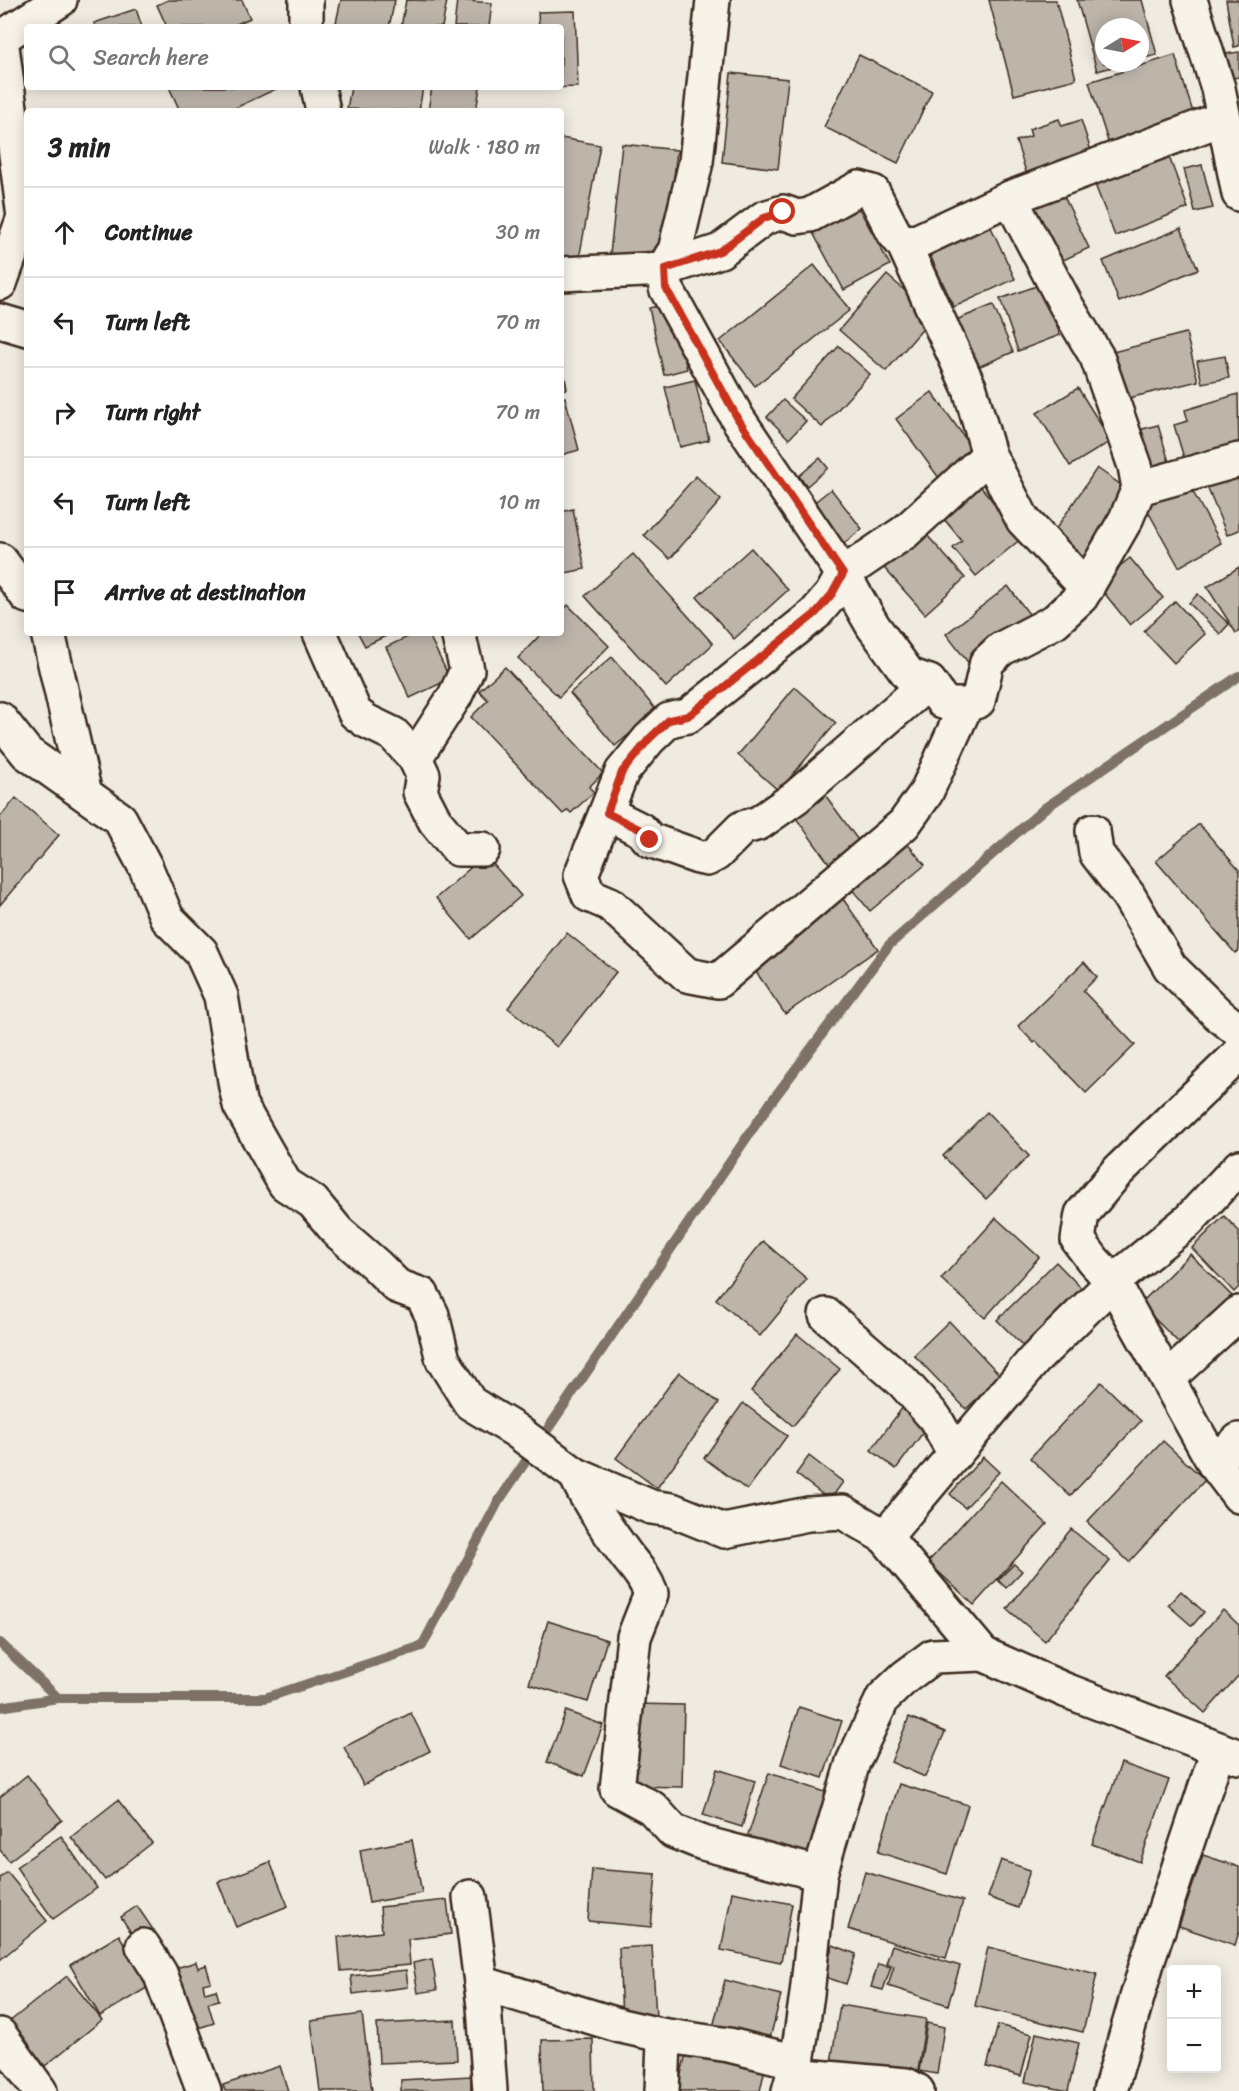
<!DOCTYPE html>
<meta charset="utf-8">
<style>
body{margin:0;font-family:Sriracha,sans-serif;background:#f2f2f2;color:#222}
.controls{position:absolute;right:18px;bottom:18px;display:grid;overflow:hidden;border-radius:6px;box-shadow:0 3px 15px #0003}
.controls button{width:54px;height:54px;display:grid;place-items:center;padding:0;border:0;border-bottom:2px solid #e0e0e0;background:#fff;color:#222;font:30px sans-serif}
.compass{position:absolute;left:1095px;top:18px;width:54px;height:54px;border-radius:50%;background:#fff;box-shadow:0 3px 15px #0003;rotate:80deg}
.stop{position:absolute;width:18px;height:18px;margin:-14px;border:4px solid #c8321e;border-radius:50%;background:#fff}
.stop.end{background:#c8321e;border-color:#fff;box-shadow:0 2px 6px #0008}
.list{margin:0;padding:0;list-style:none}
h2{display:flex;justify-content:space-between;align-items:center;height:78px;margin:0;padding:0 24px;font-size:26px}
h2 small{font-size:20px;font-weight:400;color:#767676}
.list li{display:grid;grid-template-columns:39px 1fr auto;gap:18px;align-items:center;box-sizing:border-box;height:90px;padding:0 24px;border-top:2px solid #e0e0e0}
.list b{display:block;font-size:22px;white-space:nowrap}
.list em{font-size:20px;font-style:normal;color:#767676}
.icon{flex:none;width:33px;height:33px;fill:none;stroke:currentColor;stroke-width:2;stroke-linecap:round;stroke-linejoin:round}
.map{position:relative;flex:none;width:1239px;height:2091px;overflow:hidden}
.search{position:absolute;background:#fff;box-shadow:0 3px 15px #0003;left:24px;top:24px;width:540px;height:66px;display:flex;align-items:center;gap:15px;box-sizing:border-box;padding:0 21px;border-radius:6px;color:#767676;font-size:22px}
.panel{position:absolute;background:#fff;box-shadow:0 3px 15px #0003;left:24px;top:108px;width:540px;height:528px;border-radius:6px}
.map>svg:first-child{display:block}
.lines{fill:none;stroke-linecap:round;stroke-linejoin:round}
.stream{stroke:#7e7266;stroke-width:10}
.building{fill:#bdb5aa;stroke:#3b2a1e;stroke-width:1.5}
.minor-casing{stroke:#3b2a1e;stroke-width:38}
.minor{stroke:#f7f3e8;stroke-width:33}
.route{stroke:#c8321e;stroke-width:8}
</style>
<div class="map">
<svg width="1239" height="2091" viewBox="0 0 1239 2091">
<rect width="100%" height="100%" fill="#efebe0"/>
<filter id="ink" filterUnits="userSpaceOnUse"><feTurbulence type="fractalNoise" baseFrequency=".0167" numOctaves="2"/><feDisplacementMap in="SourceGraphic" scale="12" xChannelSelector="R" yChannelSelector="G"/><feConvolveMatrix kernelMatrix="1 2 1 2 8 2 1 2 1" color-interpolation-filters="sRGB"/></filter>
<g filter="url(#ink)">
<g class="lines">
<g class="stream">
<path d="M 0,1643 L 58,1698"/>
<path d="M 0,1707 L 58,1698 L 265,1698 L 422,1646 L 498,1502 L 771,1102 L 889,945 L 1045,808 L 1239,676"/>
</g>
</g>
<g class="building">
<path d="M 168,0 L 242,0 L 250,18 L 230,27 L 167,27 L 157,5 Z"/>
<path d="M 341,0 L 395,0 L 389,27 L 335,27 Z"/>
<path d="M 406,0 L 447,1 L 442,27 L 401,27 Z"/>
<path d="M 457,0 L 492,3 L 489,27 L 454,27 Z"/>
<path d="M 989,0 L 1056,0 L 1076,79 L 1014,95 Z"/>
<path d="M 1077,0 L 1142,0 L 1157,55 L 1140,59 L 1140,27 L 1104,27 L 1104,63 L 1127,63 L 1097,71 Z"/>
<path d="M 1226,0 L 1239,0 L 1239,46 L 1234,47 Z"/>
<path d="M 136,9 L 142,27 L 95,27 L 94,23 Z"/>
<path d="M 575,11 L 578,87 L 541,88 L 561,87 L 561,27 L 539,27 L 538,12 Z"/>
<path d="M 1239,52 L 1239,77 L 1223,80 L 1219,55 Z"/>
<path d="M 859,55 L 932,91 L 898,163 L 824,127 Z"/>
<path d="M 1175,55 L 1197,125 L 1111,151 L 1089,82 Z"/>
<path d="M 731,73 L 788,79 L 778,169 L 722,162 Z"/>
<path d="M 169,87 L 280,87 L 229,111 L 180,111 Z"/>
<path d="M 351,87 L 423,87 L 419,111 L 347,109 Z"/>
<path d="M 432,87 L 480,87 L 476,111 L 428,111 Z"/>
<path d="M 1059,119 L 1062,126 L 1081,120 L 1094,160 L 1029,181 L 1016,141 L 1031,136 L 1029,129 Z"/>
<path d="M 561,138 L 600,145 L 579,259 L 561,256 Z"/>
<path d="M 622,144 L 677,150 L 665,260 L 610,254 Z"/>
<path d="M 1168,154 L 1188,208 L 1115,236 L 1094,182 Z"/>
<path d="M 1202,165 L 1213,208 L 1195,212 L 1184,169 Z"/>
<path d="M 1058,184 L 1089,248 L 1055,264 L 1025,200 Z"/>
<path d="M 857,205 L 890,265 L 844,290 L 812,231 Z"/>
<path d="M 990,225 L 1015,279 L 954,307 L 929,253 Z"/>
<path d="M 1181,228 L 1198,269 L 1119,302 L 1103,261 Z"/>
<path d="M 814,265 L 850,310 L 755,386 L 720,341 Z"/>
<path d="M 887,275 L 934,316 L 886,371 L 839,330 Z"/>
<path d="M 1042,284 L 1060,335 L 1018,351 L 1000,299 Z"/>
<path d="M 671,303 L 687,369 L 664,375 L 649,308 Z"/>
<path d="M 993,305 L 1013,352 L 971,370 L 951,322 Z"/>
<path d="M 1186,333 L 1198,381 L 1125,399 L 1113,352 Z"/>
<path d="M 839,346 L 870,374 L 822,427 L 791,399 Z"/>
<path d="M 561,355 L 567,389 L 561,390 Z"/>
<path d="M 1225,356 L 1229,378 L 1202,383 L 1197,361 Z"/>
<path d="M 695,380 L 709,440 L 680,447 L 665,387 Z"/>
<path d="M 1078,388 L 1111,441 L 1070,466 L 1037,413 Z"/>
<path d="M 932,392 L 975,452 L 939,478 L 896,419 Z"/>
<path d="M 1238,394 L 1239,455 L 1188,471 L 1174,425 L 1188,421 L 1185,410 Z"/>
<path d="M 565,397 L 579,450 L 561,455 L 561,398 Z"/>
<path d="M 783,400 L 806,421 L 789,439 L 767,417 Z"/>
<path d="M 1158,425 L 1172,472 L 1145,481 L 1131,432 Z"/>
<path d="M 820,458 L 828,468 L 807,486 L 799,476 Z"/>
<path d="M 1239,467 L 1239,530 L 1227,535 L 1205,482 Z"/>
<path d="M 1097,468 L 1134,494 L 1087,565 L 1049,539 Z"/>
<path d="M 696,476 L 721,500 L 670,559 L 644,535 Z"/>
<path d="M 1187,481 L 1221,543 L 1179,567 L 1145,506 Z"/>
<path d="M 978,483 L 1022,538 L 976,576 L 953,548 L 962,541 L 940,514 Z"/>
<path d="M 831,489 L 862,529 L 842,545 L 811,505 Z"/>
<path d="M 573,509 L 585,569 L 561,574 L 561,512 Z"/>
<path d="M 918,525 L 965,578 L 925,614 L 878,561 Z"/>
<path d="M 751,548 L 788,590 L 734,639 L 697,597 Z"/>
<path d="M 633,554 L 713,644 L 666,687 L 585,596 Z"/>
<path d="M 1130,558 L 1163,598 L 1130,625 L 1097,584 Z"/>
<path d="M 1239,567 L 1239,632 L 1236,633 L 1207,587 Z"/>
<path d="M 1008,586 L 1032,618 L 970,665 L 946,634 Z"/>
<path d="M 1198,594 L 1229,624 L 1220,634 L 1189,603 Z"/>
<path d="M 1175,601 L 1205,634 L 1174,663 L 1144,631 Z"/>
<path d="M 568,605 L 609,646 L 559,697 L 518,658 L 542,633 L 561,633 L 561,613 Z"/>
<path d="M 358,633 L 392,633 L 365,646 Z"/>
<path d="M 416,633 L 428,633 L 450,679 L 410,698 L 386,647 Z"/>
<path d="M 612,657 L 657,711 L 615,746 L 570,693 Z"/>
<path d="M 505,667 L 603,773 L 589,787 L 594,792 L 571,813 L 568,810 L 563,814 L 471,717 L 488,700 L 479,691 Z"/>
<path d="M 795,687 L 836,723 L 779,791 L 738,755 Z"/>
<path d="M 823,792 L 863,847 L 833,869 L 793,814 Z"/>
<path d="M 16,798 L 59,835 L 0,905 L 0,817 Z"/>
<path d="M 1199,824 L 1239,870 L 1239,950 L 1235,953 L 1156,861 Z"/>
<path d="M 901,836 L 925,865 L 870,911 L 846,882 Z"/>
<path d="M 485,855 L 521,896 L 471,939 L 436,898 Z"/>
<path d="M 843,899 L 878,949 L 785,1014 L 750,963 Z"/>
<path d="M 567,933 L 616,972 L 557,1047 L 508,1008 Z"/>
<path d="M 1084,962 L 1097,977 L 1083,991 L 1135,1045 L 1086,1093 L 1036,1041 L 1034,1043 L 1018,1026 Z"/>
<path d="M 987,1112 L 1029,1156 L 986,1199 L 943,1156 Z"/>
<path d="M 1224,1216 L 1239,1231 L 1239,1287 L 1234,1292 L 1192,1248 Z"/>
<path d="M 996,1218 L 1039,1257 L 985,1318 L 941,1279 Z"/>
<path d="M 763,1241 L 807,1279 L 760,1336 L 716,1299 Z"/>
<path d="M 1190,1254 L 1238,1302 L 1188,1352 L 1140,1304 Z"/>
<path d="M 1056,1262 L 1092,1299 L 1034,1357 L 997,1320 Z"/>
<path d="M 949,1321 L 1001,1376 L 966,1409 L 914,1355 Z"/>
<path d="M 797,1334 L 840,1369 L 793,1426 L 751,1391 Z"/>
<path d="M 679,1372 L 719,1403 L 657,1488 L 616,1458 Z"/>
<path d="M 1101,1382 L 1141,1421 L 1070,1496 L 1030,1458 Z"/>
<path d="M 743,1403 L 787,1436 L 747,1490 L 704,1458 Z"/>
<path d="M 903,1407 L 928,1426 L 896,1469 L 871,1450 Z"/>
<path d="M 1163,1441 L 1205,1480 L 1129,1562 L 1087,1522 Z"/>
<path d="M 809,1456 L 843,1482 L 830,1500 L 796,1474 Z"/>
<path d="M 983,1457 L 999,1472 L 965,1508 L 950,1494 Z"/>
<path d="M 1001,1481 L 1047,1524 L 974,1605 L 928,1562 Z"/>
<path d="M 1071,1529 L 1110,1561 L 1045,1641 L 1007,1609 Z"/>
<path d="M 1014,1564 L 1022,1571 L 1006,1588 L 998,1580 Z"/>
<path d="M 1181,1591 L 1204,1612 L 1192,1626 L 1168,1605 Z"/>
<path d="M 1223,1610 L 1239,1625 L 1239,1675 L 1205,1713 L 1164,1676 Z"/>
<path d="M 548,1621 L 607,1640 L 588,1702 L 529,1684 Z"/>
<path d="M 635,1704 L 684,1705 L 682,1787 L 633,1786 Z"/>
<path d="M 799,1707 L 842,1721 L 823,1778 L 781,1764 Z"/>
<path d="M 566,1711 L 603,1725 L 584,1776 L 547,1762 Z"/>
<path d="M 411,1713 L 430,1751 L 363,1785 L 344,1747 Z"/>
<path d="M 909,1717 L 945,1732 L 925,1777 L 891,1762 Z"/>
<path d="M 1121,1763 L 1169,1780 L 1140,1862 L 1092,1844 Z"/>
<path d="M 717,1769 L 755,1781 L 742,1827 L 703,1815 Z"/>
<path d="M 769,1773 L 831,1794 L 809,1859 L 747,1838 Z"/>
<path d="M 27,1775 L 62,1820 L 9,1861 L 0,1850 L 0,1797 Z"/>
<path d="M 899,1784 L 968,1805 L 947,1874 L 878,1852 Z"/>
<path d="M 118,1800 L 152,1843 L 105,1880 L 71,1837 Z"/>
<path d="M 61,1836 L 97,1888 L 53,1919 L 16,1867 Z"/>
<path d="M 412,1840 L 422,1893 L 369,1903 L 360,1850 Z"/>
<path d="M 1203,1855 L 1239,1867 L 1239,1932 L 1235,1945 L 1179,1926 Z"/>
<path d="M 1001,1860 L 1030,1870 L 1018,1908 L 988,1897 Z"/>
<path d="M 270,1862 L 288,1906 L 236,1927 L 218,1882 Z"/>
<path d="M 592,1869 L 656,1874 L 651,1927 L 588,1921 Z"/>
<path d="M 7,1872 L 47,1921 L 0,1960 L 0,1878 Z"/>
<path d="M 865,1872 L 963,1901 L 946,1958 L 848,1929 Z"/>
<path d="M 732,1892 L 792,1904 L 781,1962 L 721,1950 Z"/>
<path d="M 447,1900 L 451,1934 L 408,1939 L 410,1965 L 341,1971 L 338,1937 L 382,1932 L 380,1907 Z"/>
<path d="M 137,1906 L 154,1931 L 137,1942 L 121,1917 Z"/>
<path d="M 119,1935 L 150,1986 L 100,2016 L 70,1965 Z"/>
<path d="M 833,1945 L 856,1954 L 846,1984 L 822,1976 Z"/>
<path d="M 892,1945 L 960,1966 L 948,2005 L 888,1986 L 894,1966 L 886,1964 Z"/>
<path d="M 652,1946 L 656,2018 L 622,2020 L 619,1948 Z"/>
<path d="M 988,1947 L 1097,1974 L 1083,2032 L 975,2006 Z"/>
<path d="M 432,1959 L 437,1990 L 418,1993 L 413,1963 Z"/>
<path d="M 196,1962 L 198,1968 L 206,1965 L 211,1982 L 203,1984 L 205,1993 L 216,1990 L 219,2000 L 208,2003 L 214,2023 L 183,2033 L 166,1971 Z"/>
<path d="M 878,1964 L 891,1967 L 883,1990 L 871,1987 Z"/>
<path d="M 406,1970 L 408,1987 L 353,1994 L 351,1976 Z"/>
<path d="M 67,1976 L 102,2020 L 45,2066 L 9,2022 Z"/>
<path d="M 725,1980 L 781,1995 L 767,2050 L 711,2035 Z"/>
<path d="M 840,2005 L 926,2019 L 917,2077 L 831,2063 Z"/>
<path d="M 362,2014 L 372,2091 L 320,2091 L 311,2021 Z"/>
<path d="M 455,2020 L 457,2060 L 379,2063 L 377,2024 Z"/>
<path d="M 927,2023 L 944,2027 L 937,2074 L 919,2071 Z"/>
<path d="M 998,2025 L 1032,2034 L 1021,2076 L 987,2067 Z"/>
<path d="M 1036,2033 L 1079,2043 L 1068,2091 L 1025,2082 Z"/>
<path d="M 593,2039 L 594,2091 L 543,2091 L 542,2040 Z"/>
<path d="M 688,2045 L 766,2064 L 760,2091 L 677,2091 Z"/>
<path d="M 280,2066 L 288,2091 L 225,2091 L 223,2085 Z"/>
<path d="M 471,2076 L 471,2091 L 401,2091 L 401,2080 Z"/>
</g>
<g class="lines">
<g class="minor-casing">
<g id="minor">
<path d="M 713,0 L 696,162 L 675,251 C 665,263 665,272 666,288 L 738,419 L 843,574 L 873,626 L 909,675 L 929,682 L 943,702 L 952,705 L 966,705 L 978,701 L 987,662 L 1001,649 L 1055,621 L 1081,597 L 1126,519 L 1139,488 L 1135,466 L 1097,357 L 1066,305 L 1010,198"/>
<path d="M 1190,0 L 1218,88 L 1239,194"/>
<path d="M 306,27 L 306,0"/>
<path d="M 318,87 L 323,111"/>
<path d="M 904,245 L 920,240 L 1010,198 L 1224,118"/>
<path d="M 561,274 L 665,269 L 720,251 L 764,218 L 783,212 L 797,217 L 810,215 L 859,188 L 873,192 L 894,233 L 904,245 L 970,389 L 989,455 L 1023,520 L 1087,588"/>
<path d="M 0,283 L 24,217 L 1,38 L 60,0"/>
<path d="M 0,321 L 27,329"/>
<path d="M 1139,488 L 1239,460"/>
<path d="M 0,560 L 27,596"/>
<path d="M 48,633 L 85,794"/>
<path d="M 320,633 L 355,713 L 366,721 L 393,734 L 415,758 L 423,775 L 420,792 L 435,821 L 458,849 L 483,849"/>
<path d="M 966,705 L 926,793 L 904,824 L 718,981 L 687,975 L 610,904 L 589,895 L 581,875 L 622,772 L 649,739 L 669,720 L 688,716 L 815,614 L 832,594 L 843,574 L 905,532 L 989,455"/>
<path d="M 0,719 L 27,753 L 120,819 L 146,868 L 167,918 L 201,952 L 221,996 L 236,1087 L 240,1105 L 285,1184 L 313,1202 L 338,1232 L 376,1265 L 397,1286 L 422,1295 L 432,1315 L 443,1360 L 470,1403 L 515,1430 L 576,1475 L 651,1507 L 672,1510 L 724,1531 L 808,1514 L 843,1512 L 885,1537 L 983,1654 L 1065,1690 L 1239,1757"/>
<path d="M 415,758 L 455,696 L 467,670 L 458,633"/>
<path d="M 607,813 L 641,830 L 650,840 L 698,857 L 707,859 L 716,854 L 742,828 L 759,823 L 796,797 L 929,682"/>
<path d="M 1093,831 L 1096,853 L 1128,895 L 1170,967 L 1219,1015 L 1239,1031"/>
<path d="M 1239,1054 L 1116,1173 L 1082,1214 L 1078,1240 L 1093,1260 L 1113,1282 L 1214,1463 L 1239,1496"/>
<path d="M 826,1315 L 903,1382 L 935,1418 L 955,1454"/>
<path d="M 1167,1379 L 1239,1313"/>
<path d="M 1214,1463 L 1239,1440"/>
<path d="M 576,1475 C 588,1503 608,1530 626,1555 C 637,1569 645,1577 651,1594 L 634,1637 L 617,1789 L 652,1808 L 673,1831 L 703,1843 L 820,1874"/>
<path d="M 885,1537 L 1034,1360 L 1113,1282 L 1188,1221 L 1239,1167"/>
<path d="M 470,1897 L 484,2006 L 490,2091"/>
<path d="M 143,1946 L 160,1973 L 204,2091"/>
<path d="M 481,1983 L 621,2026 L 661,2035 L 729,2045 L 797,2062"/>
<path d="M 0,2035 L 40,2091"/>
<path d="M 661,2035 L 664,2042 L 662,2091"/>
<path d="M 793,2075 L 906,2085 L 917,2091"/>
<path d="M 789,2091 L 797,2062 L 807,1994 L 820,1874 L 853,1762 L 883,1698 L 905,1677 L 933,1656 L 983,1654"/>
<path d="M 1110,2091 L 1147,1963 L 1218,1750"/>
</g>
</g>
<use href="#minor" class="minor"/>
</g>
</g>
<g class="lines" filter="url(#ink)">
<path class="route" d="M 650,840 L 641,830 L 607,813 L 622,772 L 649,739 L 669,720 L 688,716 L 815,614 L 832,594 L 843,574 L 738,419 L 666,288 L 665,269 L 720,251 L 764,218 L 783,212"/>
</g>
</svg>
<div class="controls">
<button>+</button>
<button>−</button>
</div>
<svg class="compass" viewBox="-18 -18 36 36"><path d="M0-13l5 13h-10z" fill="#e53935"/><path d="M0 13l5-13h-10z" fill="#767676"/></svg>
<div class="stop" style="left:783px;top:212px"></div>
<div class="stop end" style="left:650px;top:840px"></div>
<div class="search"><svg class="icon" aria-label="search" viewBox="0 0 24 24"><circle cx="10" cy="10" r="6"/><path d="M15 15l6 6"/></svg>Search here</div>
<section class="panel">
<h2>3 min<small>Walk · 180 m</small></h2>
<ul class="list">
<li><svg class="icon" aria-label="ahead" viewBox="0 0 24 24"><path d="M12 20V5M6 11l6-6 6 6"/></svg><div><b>Continue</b></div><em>30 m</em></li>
<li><svg class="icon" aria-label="left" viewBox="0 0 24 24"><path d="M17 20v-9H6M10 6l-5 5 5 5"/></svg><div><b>Turn left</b></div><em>70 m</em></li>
<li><svg class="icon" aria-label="right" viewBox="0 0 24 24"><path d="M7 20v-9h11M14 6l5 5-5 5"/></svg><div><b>Turn right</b></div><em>70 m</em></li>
<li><svg class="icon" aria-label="left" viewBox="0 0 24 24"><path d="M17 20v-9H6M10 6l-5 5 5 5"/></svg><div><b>Turn left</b></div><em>10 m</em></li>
<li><svg class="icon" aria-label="arrive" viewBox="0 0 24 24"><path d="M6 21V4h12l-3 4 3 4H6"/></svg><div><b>Arrive at destination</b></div></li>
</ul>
</section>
</div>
